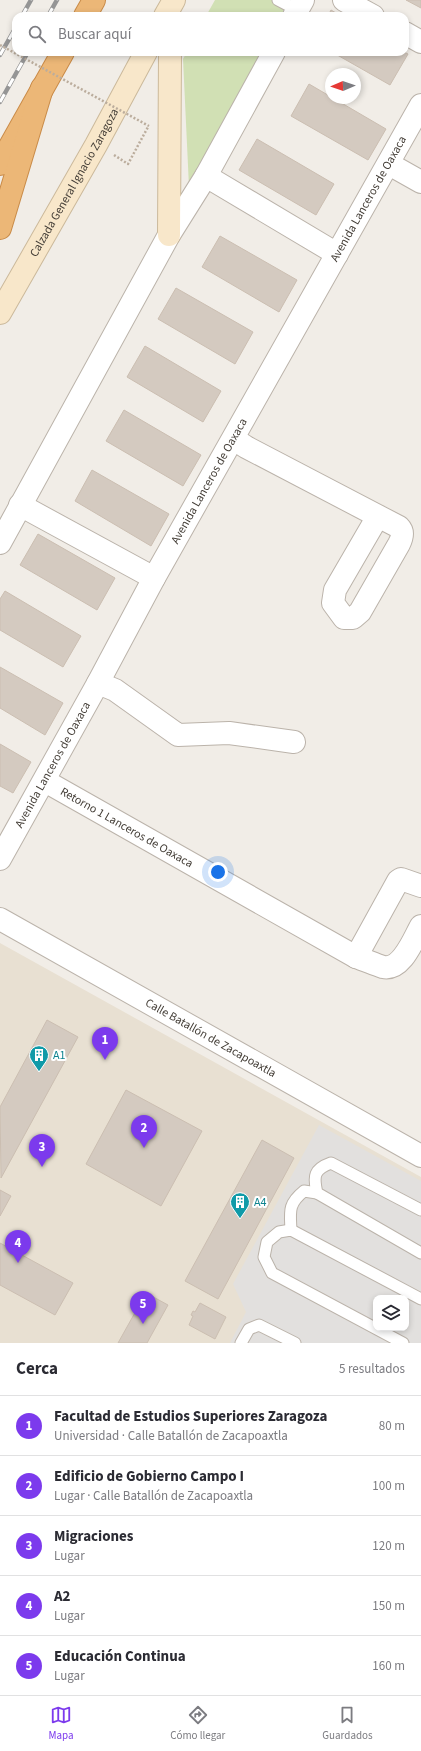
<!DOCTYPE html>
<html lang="es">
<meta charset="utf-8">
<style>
body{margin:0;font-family:"Source Sans 3",sans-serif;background:#f7f7f7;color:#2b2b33}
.controls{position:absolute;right:12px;bottom:12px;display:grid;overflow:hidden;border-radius:8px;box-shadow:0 2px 6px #0003}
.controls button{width:36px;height:36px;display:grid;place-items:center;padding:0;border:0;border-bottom:1px solid #e1e1e2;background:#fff;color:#2b2b33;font:20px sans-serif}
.compass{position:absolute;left:325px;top:68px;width:36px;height:36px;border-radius:50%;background:#fff;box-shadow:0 2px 6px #0003;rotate:268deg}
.you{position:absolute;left:218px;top:872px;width:14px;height:14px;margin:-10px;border:3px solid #fff;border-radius:50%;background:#1a73e8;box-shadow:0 0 0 6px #1a73e833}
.badge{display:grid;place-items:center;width:26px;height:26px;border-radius:50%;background:#7c3aed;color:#fff;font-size:13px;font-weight:700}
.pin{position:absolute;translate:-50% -33px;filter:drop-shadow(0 1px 2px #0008)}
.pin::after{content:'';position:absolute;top:21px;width:14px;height:12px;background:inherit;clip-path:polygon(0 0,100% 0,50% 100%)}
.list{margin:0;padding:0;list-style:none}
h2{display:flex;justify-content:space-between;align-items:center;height:52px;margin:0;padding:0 16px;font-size:17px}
h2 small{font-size:13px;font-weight:400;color:#7c7c81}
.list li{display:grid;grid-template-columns:26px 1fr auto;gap:12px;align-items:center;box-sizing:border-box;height:60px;padding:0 16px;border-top:1px solid #e1e1e2}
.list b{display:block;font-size:15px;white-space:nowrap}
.list p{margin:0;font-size:13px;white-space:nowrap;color:#7c7c81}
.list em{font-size:13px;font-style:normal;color:#7c7c81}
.icon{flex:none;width:22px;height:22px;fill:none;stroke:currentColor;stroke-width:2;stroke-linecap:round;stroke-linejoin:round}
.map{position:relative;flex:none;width:421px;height:1343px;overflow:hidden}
.search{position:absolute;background:#fff;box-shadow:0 2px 6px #0003;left:12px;right:12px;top:12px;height:44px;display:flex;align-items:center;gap:10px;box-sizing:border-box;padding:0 14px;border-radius:12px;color:#7c7c81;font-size:15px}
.sheet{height:352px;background:#fff}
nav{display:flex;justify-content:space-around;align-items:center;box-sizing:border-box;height:56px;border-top:1px solid #e1e1e2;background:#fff;font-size:11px;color:#7c7c81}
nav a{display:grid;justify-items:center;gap:2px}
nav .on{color:#7c3aed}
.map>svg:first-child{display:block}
.education{fill:#e8e0d2;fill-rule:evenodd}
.green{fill:#d1e0b4}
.parking{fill:#e2e0de;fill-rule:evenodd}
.building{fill:#d4cac0;stroke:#cbbeb1}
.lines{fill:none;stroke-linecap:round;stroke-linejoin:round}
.lane-casing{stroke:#bbb3aa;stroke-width:13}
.street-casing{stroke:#bbb3aa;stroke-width:24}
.secondary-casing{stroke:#cbb99b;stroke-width:24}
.highway-casing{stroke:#c98b48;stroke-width:24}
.path{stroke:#bbad9d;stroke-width:2.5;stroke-dasharray:2 2;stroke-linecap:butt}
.lane{stroke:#fff;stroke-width:11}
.street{stroke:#fff;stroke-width:22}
.secondary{stroke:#f8e7ca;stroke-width:22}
.highway{stroke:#ecb777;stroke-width:22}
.rail-casing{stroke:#959595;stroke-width:4.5}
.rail{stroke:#fff;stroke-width:3;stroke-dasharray:9;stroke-linecap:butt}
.path-bridge{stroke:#bbad9d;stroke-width:2.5;stroke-dasharray:2 2;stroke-linecap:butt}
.labels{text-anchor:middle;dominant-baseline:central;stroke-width:4;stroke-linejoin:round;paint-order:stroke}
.street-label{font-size:12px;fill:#433d36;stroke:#fff}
.culture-label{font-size:12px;fill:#0d838f;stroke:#fff;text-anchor:start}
</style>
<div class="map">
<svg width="421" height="1343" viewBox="0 0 421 1343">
<rect width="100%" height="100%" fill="#f1ede7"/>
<path class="education" d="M 0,943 L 421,1177 L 421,1343 L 0,1343 ZM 376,1298 L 406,1298 L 406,1328 L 376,1328 Z"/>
<g class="green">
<path d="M 215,0 L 289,0 L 281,16 L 206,16 Z"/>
<path d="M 187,52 L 261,52 L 189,187 L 183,59 Z"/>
</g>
<path class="parking" d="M 319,1125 L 421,1181 L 421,1343 L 230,1343 L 246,1312 L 233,1284 ZM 376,1298 L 406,1298 L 406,1328 L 376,1328 Z"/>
<g class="building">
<path d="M 406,0 L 421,0 L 421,8 Z"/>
<path d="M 331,10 L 341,16 L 328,16 Z"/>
<path d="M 332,52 L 404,52 L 408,54 L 390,85 Z"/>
<path d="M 309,84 L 386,129 L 368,160 L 291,116 Z"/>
<path d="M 257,139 L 334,184 L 316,215 L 239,170 Z"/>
<path d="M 220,236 L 297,280 L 279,312 L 202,267 Z"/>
<path d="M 176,288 L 253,332 L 235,364 L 158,319 Z"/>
<path d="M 145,346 L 221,391 L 203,422 L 127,377 Z"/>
<path d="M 124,410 L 201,455 L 183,486 L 106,441 Z"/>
<path d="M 92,470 L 169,514 L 151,546 L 75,501 Z"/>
<path d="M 38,534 L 115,578 L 97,610 L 20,565 Z"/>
<path d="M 5,591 L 81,636 L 63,667 L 0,630 L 0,599 Z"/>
<path d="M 0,667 L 63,703 L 45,735 L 0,708 Z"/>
<path d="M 0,744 L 31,762 L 13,793 L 0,786 Z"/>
<path d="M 47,1020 L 78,1037 L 1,1178 L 0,1107 Z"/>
<path d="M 126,1090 L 202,1131 L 161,1206 L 86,1164 Z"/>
<path d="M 262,1140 L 294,1158 L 218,1299 L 185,1281 Z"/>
<path d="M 0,1190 L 11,1196 L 0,1216 Z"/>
<path d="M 0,1243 L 73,1283 L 55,1315 L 0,1285 Z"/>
<path d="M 146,1293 L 168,1305 L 147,1343 L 118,1343 Z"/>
<path d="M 200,1303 L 226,1317 L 215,1339 L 189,1325 L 193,1316 L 191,1315 L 193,1311 L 195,1312 Z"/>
</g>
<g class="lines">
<g class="lane-casing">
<g id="lane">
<path d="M 278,0 L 297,10"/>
<path d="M 421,1210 L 331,1163 C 314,1169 313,1176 317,1193 L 421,1253"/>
<path d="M 291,1230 C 290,1211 288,1204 304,1191 L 317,1193"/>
<path d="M 241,1343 L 249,1329 L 259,1325 L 295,1343"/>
<path d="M 403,1343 L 272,1273 L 264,1257 L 267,1242 L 279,1232 L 291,1230 L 421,1299"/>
</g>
</g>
<g class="street-casing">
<g id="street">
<path d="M 344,0 L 373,16"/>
<path d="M 294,16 L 303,0"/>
<path d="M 405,33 L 421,42"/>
<path d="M 389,164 L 421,182"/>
<path d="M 206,176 L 337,254"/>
<path d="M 234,439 L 246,447 L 399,527 C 404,532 402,538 399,544 L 360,612 L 353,618 L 344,618 L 333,603 L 335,590 L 378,516"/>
<path d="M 20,505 L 154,578"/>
<path d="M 0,543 L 169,235 L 206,176 L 274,52"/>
<path d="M 98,683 L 115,690 L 178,735 L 229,733 L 294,742"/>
<path id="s1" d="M 45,781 L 356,957 C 365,960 374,964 383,967 C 402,971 413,940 421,926"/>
<path id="s2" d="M 0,859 L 98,683 L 154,578 L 421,105"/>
<path id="s3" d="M 0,919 L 421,1156"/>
<path d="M 356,957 L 398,881 L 401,879 L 421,886"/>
</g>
</g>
<g class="secondary-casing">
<g id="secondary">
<path d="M 165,16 L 174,0"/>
<path d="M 169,235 L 170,52"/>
<path id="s4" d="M 0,313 L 96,145 L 146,52"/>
</g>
</g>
<g class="highway-casing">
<g id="highway">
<path d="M 85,16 L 94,0"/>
<path d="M 0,164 L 63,52"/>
<path d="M 0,228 L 42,88"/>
</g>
</g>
<path class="path" d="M 114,155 L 128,164 L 148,127"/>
<use href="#lane" class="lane"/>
<use href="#street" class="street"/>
<use href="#secondary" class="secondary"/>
<use href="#highway" class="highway"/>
<g class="rail-casing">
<g id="rail">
<path d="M 22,16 L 31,0"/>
<path d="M 48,16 L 57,0"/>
<path d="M 0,55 L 16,27"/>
<path d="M 0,102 L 28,52"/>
</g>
</g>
<use href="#rail" class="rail"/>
<path class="path-bridge" d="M 0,45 L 149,126"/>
</g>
<defs>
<g id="building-pin" transform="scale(1)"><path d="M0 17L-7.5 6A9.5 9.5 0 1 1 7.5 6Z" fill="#0f9aa8" stroke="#fff"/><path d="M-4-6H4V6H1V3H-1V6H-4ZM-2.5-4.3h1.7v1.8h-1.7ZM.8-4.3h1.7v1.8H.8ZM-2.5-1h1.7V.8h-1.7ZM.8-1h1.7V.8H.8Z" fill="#fff"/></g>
</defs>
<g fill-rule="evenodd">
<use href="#building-pin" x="39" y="1055"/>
<use href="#building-pin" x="240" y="1202"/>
</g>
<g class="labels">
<g class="street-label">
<text stroke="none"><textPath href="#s4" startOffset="150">Calzada General Ignacio Zaragoza</textPath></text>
<text stroke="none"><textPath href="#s2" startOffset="756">Avenida Lanceros de Oaxaca</textPath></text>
<text stroke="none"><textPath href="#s2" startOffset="432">Avenida Lanceros de Oaxaca</textPath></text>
<text stroke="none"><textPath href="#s2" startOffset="108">Avenida Lanceros de Oaxaca</textPath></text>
<text stroke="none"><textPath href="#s1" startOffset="94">Retorno 1 Lanceros de Oaxaca</textPath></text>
<text stroke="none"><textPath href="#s3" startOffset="242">Calle Batallón de Zacapoaxtla</textPath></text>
</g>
<g class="culture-label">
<text x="53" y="1055">A1</text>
<text x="254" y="1202">A4</text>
</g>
</g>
</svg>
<div class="controls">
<button><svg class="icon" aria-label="layers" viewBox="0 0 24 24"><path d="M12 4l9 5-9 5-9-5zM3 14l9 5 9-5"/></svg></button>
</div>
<svg class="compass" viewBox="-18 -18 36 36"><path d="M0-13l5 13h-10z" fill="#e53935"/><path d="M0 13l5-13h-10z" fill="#7c7c81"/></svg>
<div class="you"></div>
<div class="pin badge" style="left:105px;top:1060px">1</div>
<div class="pin badge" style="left:144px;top:1148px">2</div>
<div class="pin badge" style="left:42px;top:1167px">3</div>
<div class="pin badge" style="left:18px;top:1263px">4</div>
<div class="pin badge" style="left:143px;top:1324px">5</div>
<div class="search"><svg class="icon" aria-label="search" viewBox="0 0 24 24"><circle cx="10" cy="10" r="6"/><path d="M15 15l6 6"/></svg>Buscar aquí</div>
</div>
<section class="sheet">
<h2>Cerca<small>5 resultados</small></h2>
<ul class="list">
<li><span class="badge">1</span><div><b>Facultad de Estudios Superiores Zaragoza</b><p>Universidad · Calle Batallón de Zacapoaxtla</p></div><em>80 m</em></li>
<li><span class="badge">2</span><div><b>Edificio de Gobierno Campo I</b><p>Lugar · Calle Batallón de Zacapoaxtla</p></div><em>100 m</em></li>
<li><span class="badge">3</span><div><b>Migraciones</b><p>Lugar</p></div><em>120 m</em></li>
<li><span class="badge">4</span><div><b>A2</b><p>Lugar</p></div><em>150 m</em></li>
<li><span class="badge">5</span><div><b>Educación Continua</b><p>Lugar</p></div><em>160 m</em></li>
</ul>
</section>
<nav>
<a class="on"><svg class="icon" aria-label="map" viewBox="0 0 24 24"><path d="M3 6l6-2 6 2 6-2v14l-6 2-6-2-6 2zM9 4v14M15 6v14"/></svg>Mapa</a>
<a><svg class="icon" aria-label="directions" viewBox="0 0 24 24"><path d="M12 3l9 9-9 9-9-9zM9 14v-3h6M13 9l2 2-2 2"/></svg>Cómo llegar</a>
<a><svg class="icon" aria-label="saved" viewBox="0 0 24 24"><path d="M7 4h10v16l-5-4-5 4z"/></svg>Guardados</a>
</nav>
